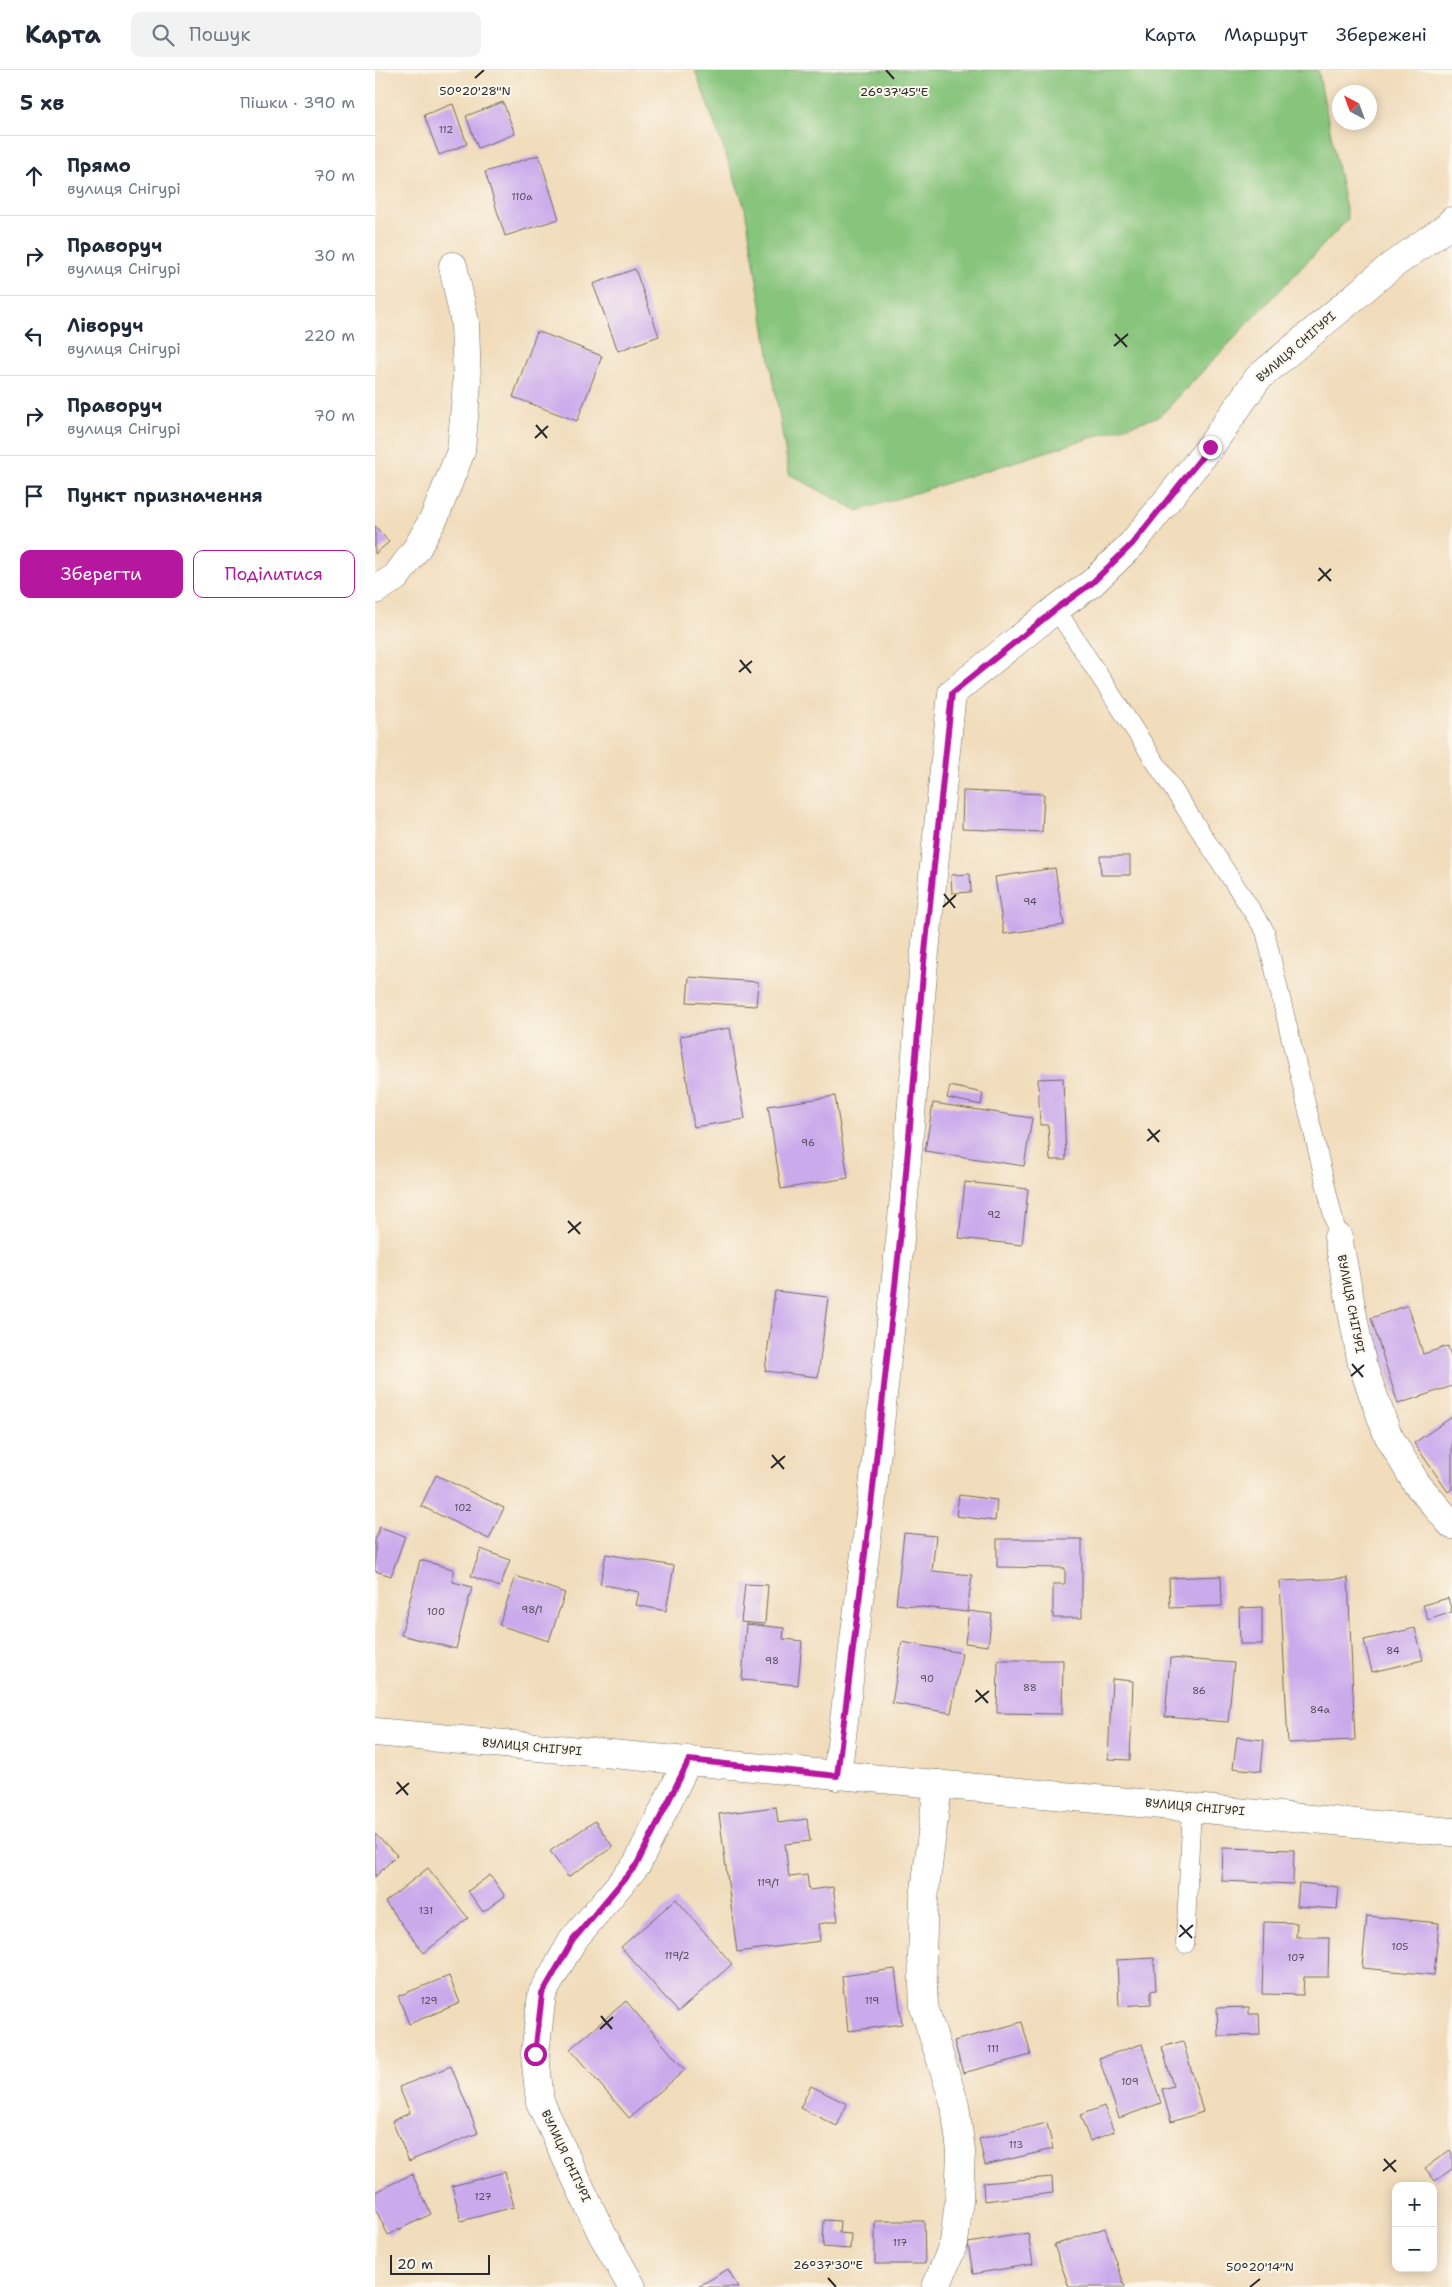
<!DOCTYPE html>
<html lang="uk">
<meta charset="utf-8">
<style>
body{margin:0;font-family:"Shantell Sans",sans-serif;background:#f2f2f3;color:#1f2937}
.controls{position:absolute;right:15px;bottom:15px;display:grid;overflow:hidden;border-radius:10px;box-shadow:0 2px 12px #0003}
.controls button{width:45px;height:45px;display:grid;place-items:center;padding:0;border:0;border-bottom:1px solid #e0e1e3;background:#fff;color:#1f2937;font:25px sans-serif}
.compass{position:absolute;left:957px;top:15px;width:45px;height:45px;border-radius:50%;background:#fff;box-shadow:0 2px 12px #0003;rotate:319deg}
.scale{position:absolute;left:15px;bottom:12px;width:100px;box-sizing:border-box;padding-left:5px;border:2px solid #2b2b2b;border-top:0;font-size:14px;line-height:18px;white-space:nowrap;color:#2b2b2b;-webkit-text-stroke:4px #fbf7ec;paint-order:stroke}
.stop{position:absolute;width:15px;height:15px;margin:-11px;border:4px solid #b5179e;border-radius:50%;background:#fff}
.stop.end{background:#b5179e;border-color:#fff;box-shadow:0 1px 5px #0008}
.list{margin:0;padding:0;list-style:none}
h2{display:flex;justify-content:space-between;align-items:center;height:65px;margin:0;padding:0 20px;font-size:21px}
h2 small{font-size:16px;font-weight:400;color:#747a83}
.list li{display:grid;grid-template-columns:32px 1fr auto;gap:15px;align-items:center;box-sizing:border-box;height:80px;padding:0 20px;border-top:1px solid #e0e1e3}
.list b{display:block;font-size:19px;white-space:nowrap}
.list p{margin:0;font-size:16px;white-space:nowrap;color:#747a83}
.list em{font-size:16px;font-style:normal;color:#747a83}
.actions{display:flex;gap:10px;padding:15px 20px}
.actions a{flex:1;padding:11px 0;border:1px solid #b5179e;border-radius:10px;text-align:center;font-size:18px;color:#b5179e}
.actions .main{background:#b5179e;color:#fff}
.icon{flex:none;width:28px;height:28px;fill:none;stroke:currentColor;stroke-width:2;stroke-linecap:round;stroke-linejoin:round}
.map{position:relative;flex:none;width:1077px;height:2217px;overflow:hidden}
header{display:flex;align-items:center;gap:30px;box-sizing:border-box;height:70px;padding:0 25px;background:#fff;border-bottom:1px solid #e0e1e3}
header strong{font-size:24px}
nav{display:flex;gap:28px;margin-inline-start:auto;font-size:18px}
.search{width:350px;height:45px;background:#f2f2f3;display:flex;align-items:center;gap:12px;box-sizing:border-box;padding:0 18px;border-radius:10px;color:#747a83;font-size:19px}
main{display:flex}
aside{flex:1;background:#fff}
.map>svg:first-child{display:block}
.green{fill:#87c47b;stroke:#597853}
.building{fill:#cbaaec}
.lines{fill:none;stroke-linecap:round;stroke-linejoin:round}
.service-casing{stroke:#70695d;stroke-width:19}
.minor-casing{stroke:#70695d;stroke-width:29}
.service{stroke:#fff;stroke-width:18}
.minor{stroke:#fff;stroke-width:28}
.route{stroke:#b5179e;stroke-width:6}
.ticks{fill:none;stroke:#2b2b2b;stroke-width:2}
.labels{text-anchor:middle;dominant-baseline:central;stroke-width:4;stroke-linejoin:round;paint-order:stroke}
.number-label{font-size:10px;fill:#534b5b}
.street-label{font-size:12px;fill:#2b2b2b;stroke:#fbf7ec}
.ticks-label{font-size:12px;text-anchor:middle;fill:#2b2b2b;stroke:#fbf7ec;stroke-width:4;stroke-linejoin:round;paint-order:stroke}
</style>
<header>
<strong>Карта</strong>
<div class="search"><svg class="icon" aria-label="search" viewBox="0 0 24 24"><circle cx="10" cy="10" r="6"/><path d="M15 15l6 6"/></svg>Пошук</div>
<nav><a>Карта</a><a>Маршрут</a><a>Збережені</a></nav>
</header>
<main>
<aside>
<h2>5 хв<small>Пішки · 390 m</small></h2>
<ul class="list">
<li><svg class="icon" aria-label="ahead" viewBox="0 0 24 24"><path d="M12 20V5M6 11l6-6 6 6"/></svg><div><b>Прямо</b><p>вулиця Снігурі</p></div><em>70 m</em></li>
<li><svg class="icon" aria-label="right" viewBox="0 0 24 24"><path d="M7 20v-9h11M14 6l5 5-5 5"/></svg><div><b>Праворуч</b><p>вулиця Снігурі</p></div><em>30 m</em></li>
<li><svg class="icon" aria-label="left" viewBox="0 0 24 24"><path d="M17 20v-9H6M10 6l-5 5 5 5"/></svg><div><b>Ліворуч</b><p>вулиця Снігурі</p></div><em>220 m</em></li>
<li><svg class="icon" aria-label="right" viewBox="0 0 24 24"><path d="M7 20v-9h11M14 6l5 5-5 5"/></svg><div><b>Праворуч</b><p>вулиця Снігурі</p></div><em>70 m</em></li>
<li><svg class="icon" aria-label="arrive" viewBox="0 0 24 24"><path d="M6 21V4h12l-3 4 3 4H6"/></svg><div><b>Пункт призначення</b></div></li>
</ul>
<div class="actions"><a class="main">Зберегти</a><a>Поділитися</a></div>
</aside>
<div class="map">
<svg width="1077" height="2217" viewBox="0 0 1077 2217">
<rect width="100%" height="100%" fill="#fbf7ec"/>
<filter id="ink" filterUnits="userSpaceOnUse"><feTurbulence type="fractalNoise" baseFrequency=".02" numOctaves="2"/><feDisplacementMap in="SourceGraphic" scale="10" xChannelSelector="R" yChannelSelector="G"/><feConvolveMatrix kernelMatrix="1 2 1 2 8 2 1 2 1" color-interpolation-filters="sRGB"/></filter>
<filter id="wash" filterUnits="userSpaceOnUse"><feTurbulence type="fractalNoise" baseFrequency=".0096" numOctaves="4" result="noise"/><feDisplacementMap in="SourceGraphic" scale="20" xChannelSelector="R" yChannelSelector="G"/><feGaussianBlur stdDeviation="1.12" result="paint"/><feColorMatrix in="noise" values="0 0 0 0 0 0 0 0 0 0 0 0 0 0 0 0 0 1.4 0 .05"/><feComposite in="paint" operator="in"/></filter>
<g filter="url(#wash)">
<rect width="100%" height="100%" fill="#f1dcbb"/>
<path class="green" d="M 320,0 L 943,0 L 973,149 L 785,346 L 483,441 L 414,404 L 370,138 Z"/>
<g id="blocks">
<g class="building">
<path d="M 128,32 L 140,64 L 103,78 L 91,46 Z"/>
<path d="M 78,34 L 92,74 L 64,85 L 49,45 Z"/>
<path d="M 164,85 L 184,149 L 130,166 L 110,102 Z"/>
<path d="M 260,199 L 284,266 L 243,281 L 218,214 Z"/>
<path d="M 162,261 L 227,286 L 202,351 L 138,327 Z"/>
<path d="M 0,456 L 14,472 L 0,484 Z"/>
<path d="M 588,721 L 669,724 L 667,762 L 587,759 Z"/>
<path d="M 725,786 L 755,786 L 755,805 L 726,805 Z"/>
<path d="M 680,798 L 689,855 L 629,864 L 620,807 Z"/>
<path d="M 595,804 L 596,822 L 577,823 L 576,805 Z"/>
<path d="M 314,907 L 383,912 L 381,936 L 312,932 Z"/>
<path d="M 355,958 L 370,1049 L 319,1057 L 305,966 Z"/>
<path d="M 688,1008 L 691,1090 L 675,1090 L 673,1055 L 665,1055 L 663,1009 Z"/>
<path d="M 575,1016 L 608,1023 L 606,1035 L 572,1028 Z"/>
<path d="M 460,1026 L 473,1108 L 406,1119 L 393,1036 Z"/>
<path d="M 558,1033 L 657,1048 L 649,1096 L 550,1081 Z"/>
<path d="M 590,1112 L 653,1119 L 647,1175 L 584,1168 Z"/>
<path d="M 400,1221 L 453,1227 L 443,1307 L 390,1301 Z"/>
<path d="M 1033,1235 L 1048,1284 L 1073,1276 L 1077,1290 L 1077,1316 L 1023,1334 L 996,1248 Z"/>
<path d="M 1077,1347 L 1077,1419 L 1073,1422 L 1039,1373 Z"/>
<path d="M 61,1405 L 129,1438 L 114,1469 L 46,1436 Z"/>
<path d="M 584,1425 L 622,1430 L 620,1451 L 581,1446 Z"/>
<path d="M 5,1457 L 30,1466 L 16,1506 L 0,1501 L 0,1471 Z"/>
<path d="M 529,1463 L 561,1466 L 557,1501 L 597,1505 L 592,1542 L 521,1534 Z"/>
<path d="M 622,1469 L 707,1469 L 707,1548 L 678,1548 L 678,1514 L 690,1514 L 690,1498 L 622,1497 Z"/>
<path d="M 106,1479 L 135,1490 L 125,1517 L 96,1506 Z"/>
<path d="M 231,1484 L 299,1496 L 291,1541 L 261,1535 L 264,1522 L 225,1514 Z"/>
<path d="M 45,1490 L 78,1499 L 78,1512 L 97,1517 L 81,1579 L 26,1565 Z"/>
<path d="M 141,1506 L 190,1523 L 174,1571 L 124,1555 Z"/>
<path d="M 846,1506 L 847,1536 L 795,1538 L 794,1508 Z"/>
<path d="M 973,1508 L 980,1670 L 913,1673 L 905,1511 Z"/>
<path d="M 370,1514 L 393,1515 L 390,1554 L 366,1552 Z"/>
<path d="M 1073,1528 L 1077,1542 L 1053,1550 L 1048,1535 Z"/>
<path d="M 887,1537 L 887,1574 L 865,1574 L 864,1538 Z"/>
<path d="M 594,1541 L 617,1544 L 613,1576 L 590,1573 Z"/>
<path d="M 371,1554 L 409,1558 L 408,1569 L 427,1571 L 423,1615 L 367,1610 Z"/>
<path d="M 1040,1558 L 1048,1590 L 997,1602 L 989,1570 Z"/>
<path d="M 527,1572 L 587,1583 L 576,1643 L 517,1633 Z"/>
<path d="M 795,1588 L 859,1593 L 853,1652 L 790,1647 Z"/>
<path d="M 623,1590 L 688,1590 L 687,1644 L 622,1643 Z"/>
<path d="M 737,1609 L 758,1611 L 755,1690 L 733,1689 Z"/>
<path d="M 862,1667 L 889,1670 L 886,1701 L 858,1698 Z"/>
<path d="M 401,1737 L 403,1753 L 432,1749 L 435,1771 L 410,1774 L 414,1807 L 432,1805 L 434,1820 L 458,1817 L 463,1851 L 443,1854 L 445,1871 L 362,1882 L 344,1744 Z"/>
<path d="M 220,1751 L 238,1777 L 193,1807 L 175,1781 Z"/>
<path d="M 0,1764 L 22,1785 L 0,1807 Z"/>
<path d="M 848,1778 L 919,1780 L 918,1814 L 847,1811 Z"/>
<path d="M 53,1798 L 93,1848 L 49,1883 L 10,1832 Z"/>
<path d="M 115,1805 L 130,1826 L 108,1842 L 93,1821 Z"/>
<path d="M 924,1813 L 964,1817 L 962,1839 L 922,1836 Z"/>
<path d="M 301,1829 L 357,1894 L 303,1942 L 246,1877 Z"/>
<path d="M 992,1846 L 1064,1853 L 1059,1905 L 987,1898 Z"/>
<path d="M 889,1852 L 922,1853 L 921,1867 L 954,1867 L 953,1907 L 929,1907 L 928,1925 L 887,1924 Z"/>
<path d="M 779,1888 L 781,1920 L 776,1921 L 776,1934 L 744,1936 L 742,1890 Z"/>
<path d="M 520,1899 L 527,1954 L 473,1961 L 467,1906 Z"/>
<path d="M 74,1906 L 85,1933 L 34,1954 L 23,1926 Z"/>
<path d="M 251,1931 L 310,2000 L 254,2048 L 195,1979 Z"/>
<path d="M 874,1937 L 874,1944 L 884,1944 L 885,1965 L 843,1966 L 842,1938 Z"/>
<path d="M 647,1952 L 656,1985 L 588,2003 L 579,1971 Z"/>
<path d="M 808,1971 L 828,2042 L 796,2052 L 787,2019 L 798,2016 L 787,1977 Z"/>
<path d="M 767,1974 L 786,2033 L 744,2048 L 724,1988 Z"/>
<path d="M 76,1996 L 103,2063 L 34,2091 L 17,2051 L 35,2043 L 24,2017 Z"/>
<path d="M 436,2016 L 472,2034 L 462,2056 L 425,2038 Z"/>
<path d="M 729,2036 L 739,2062 L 715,2071 L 705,2045 Z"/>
<path d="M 672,2053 L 678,2079 L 610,2095 L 604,2069 Z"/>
<path d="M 1075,2080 L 1077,2083 L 1077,2099 L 1060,2111 L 1050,2098 Z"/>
<path d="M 130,2102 L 139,2137 L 86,2151 L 77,2116 Z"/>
<path d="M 37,2104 L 56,2144 L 13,2165 L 0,2138 L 0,2122 Z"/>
<path d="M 677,2107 L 678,2123 L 609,2131 L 608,2113 Z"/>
<path d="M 449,2150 L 465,2151 L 464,2163 L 476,2164 L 475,2179 L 448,2177 Z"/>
<path d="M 500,2151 L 549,2151 L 550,2194 L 500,2194 Z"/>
<path d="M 730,2158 L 750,2217 L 694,2217 L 679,2175 Z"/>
<path d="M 653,2163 L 658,2194 L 598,2204 L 593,2173 Z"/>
<path d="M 353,2199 L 363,2217 L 323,2217 Z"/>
</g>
</g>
</g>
<g filter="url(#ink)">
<use href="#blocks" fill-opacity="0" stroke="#70695d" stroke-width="1"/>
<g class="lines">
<g class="service-casing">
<g id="service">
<path d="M 681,539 L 890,861 L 963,1167"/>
<path d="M 810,1874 L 817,1737"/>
</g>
</g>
<g class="minor-casing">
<g id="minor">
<path d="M 0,520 L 21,507 L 42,478 L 60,446 L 86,381 L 92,313 L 90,253 L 78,196"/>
<path d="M 963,1167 L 987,1294 L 1012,1363 L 1041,1413 L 1077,1455"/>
<path d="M 0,1662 L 1077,1762"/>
<path d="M 462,1706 L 496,1436 L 526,1161 L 549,892 L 577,623 L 681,539 L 717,513 L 757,474 L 835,377 L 883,308 L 1015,197 L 1073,156 L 1077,151"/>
<path d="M 257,2217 L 227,2164 L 165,2032 L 160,1984 L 167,1924 L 198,1870 L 262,1794 L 313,1690"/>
<path d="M 561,2217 L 579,2173 L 584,2131 L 586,2081 L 580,2035 L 549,1937 L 547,1887 L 549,1829 L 563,1714"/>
</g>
</g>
<use href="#service" class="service"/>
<use href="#minor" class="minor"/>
</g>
</g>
<g class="lines" filter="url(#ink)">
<path class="route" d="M 160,1984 L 167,1924 L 198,1870 L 262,1794 L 314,1690 L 462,1706 L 496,1436 L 526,1161 L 549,892 L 577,623 L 681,539 L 717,513 L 757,474 L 835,377"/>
</g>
<path class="ticks" d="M 511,0 L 519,9M 100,8 L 109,0M 740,264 L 752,277M 739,276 L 753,264M 161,355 L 172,368M 160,368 L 173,356M 944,498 L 956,511M 943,511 L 956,499M 365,590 L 376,603M 364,602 L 377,591M 569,824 L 580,838M 568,837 L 581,825M 773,1059 L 784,1072M 772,1071 L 785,1060M 193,1151 L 205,1164M 193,1163 L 206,1152M 977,1294 L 988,1307M 976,1306 L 989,1295M 397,1385 L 409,1399M 396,1398 L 410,1386M 601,1620 L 613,1633M 600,1632 L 614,1621M 22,1712 L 33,1725M 21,1724 L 34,1713M 805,1855 L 817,1868M 804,1867 L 818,1855M 226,1946 L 237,1959M 225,1959 L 238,1947M 1009,2089 L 1021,2102M 1008,2101 L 1021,2090M 453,2208 L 461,2217M 875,2217 L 885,2209"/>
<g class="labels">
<g class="number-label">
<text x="71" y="59">112</text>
<text x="147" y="126">110а</text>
<text x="655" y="831">94</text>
<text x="433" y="1072">96</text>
<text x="619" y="1144">92</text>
<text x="88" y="1437">102</text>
<text x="157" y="1539">98/1</text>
<text x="61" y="1541">100</text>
<text x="1018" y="1580">84</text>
<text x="397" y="1590">98</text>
<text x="552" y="1608">90</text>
<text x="655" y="1617">88</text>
<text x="824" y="1620">86</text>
<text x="945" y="1639">84а</text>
<text x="393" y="1812">119/1</text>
<text x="51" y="1840">131</text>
<text x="1025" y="1876">105</text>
<text x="302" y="1885">119/2</text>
<text x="921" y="1887">107</text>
<text x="54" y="1930">129</text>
<text x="497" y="1930">119</text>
<text x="618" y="1978">111</text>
<text x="755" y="2011">109</text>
<text x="641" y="2074">113</text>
<text x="108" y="2126">127</text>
<text x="525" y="2172">117</text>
</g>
<g class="street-label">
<text transform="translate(921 277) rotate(-41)">ВУЛИЦЯ СНІГУРІ</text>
<text transform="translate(976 1234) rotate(79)">ВУЛИЦЯ СНІГУРІ</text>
<text transform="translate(157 1677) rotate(5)">ВУЛИЦЯ СНІГУРІ</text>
<text transform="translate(820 1737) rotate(5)">ВУЛИЦЯ СНІГУРІ</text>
<text transform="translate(191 2086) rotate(65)">ВУЛИЦЯ СНІГУРІ</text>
</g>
</g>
<g class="ticks-label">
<text x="100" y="25">50°20'28"N</text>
<text x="519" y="26">26°37'45"E</text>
<text x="453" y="2199">26°37'30"E</text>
<text x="885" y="2201">50°20'14"N</text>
</g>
</svg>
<div class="controls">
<button>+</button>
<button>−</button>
</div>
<svg class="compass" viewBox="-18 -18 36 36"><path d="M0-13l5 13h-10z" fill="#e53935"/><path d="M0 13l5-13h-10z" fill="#747a83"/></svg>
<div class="scale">20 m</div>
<div class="stop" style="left:160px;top:1984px"></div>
<div class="stop end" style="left:835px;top:377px"></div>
</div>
</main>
